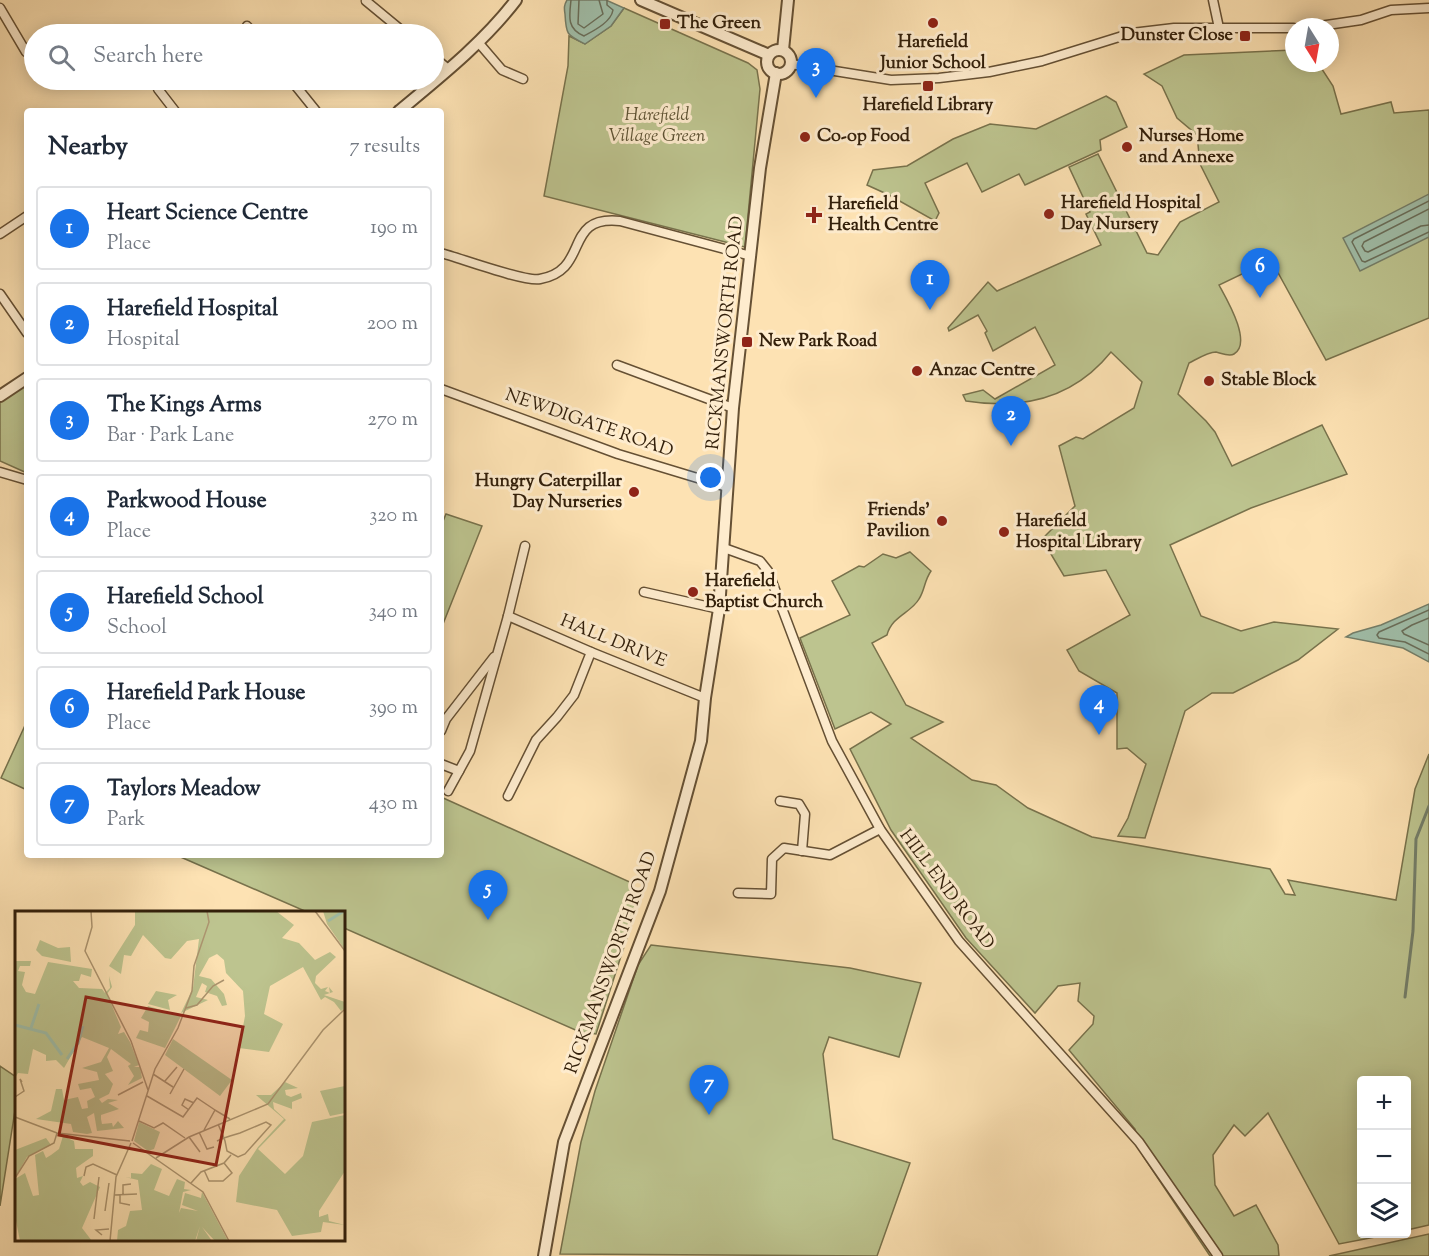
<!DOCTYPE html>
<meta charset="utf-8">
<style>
body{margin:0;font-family:"Sorts Mill Goudy",serif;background:#f2f2f3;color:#1f2937}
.controls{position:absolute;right:18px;bottom:18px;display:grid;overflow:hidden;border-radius:6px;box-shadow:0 3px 15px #0003}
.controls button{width:54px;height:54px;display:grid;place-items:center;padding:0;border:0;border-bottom:2px solid #e0e1e3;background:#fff;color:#1f2937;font:30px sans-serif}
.compass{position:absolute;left:1285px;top:18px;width:54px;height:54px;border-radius:50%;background:#fff;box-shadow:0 3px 15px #0003;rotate:169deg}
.you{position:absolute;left:711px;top:478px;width:21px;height:21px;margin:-15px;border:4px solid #fff;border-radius:50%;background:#1a73e8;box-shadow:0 0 0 9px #1a73e833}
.badge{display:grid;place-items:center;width:39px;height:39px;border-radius:50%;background:#1a73e8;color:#fff;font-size:20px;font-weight:700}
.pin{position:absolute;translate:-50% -50px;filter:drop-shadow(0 2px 3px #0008)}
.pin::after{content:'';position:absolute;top:32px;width:21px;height:18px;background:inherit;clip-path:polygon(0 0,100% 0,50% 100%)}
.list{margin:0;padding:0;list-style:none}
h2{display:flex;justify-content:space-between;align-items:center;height:78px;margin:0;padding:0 24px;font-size:26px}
h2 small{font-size:20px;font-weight:400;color:#747a83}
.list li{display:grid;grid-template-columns:39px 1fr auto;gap:18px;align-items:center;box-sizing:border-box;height:84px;margin:0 12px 12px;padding:0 12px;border:2px solid #e0e1e3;border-radius:6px}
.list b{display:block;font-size:22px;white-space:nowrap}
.list p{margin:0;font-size:20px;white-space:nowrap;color:#747a83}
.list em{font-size:20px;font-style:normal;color:#747a83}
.icon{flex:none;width:33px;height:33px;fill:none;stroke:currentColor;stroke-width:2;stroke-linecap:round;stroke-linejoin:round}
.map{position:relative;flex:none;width:1429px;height:1256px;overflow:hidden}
.search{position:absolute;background:#fff;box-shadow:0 3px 15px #0003;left:24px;top:24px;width:420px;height:66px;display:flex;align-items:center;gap:15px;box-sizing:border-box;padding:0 21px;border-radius:33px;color:#747a83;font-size:22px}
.panel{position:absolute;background:#fff;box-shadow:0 3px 15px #0003;left:24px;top:108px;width:420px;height:750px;border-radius:6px}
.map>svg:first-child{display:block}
.green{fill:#bdc48f;stroke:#78724c;stroke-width:1.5}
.water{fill:#a0bea9;stroke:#747e69;stroke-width:1.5}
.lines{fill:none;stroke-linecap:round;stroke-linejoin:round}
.shore{stroke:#696e5a;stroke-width:1.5}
.stream{stroke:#747e69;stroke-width:3}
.minor-casing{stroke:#655034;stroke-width:11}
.tertiary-casing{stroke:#655034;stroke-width:14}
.minor{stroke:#feecce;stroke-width:8}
.tertiary{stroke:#feecce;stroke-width:10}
.poi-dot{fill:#8f2418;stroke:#feecce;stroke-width:2}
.labels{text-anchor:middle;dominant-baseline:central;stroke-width:6;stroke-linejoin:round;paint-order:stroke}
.poi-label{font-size:18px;font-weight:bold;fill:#321f0a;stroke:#feecce;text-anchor:start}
.park-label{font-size:18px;font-style:italic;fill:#5c5132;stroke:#feecce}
.street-label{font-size:18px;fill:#321f0a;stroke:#feecce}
.inset-river{fill:none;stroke:#a0bea9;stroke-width:3}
.inset-road{fill:none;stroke:#ac946f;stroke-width:1.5}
.view{fill:#8f2418;fill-opacity:0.15;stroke:#8f2418;stroke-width:3}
.inset-edge{fill:none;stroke:#321f0a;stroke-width:3}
</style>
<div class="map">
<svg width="1429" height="1256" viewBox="0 0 1429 1256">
<rect width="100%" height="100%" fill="#fde2b3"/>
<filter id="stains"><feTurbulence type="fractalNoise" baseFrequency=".00333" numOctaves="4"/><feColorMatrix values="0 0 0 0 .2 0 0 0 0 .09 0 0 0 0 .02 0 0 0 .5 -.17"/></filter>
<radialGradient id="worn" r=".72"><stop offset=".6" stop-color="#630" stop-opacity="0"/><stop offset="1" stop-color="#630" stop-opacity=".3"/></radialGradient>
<g class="green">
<path d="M 624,8 L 748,63 L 757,70 L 760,89 L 745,247 L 544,196 L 568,66 L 569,36 L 585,44 L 611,26 Z"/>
<path d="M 1294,50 L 1294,63 L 1318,63 L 1333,86 L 1341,114 L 1391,102 L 1394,113 L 1429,110 L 1429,318 L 1326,360 L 1271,260 L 1219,285 C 1226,298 1253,343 1234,354 C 1229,357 1221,353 1216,352 C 1208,352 1197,359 1189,363 L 1178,394 L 1206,421 L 1215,432 L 1232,466 L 1322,425 L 1347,474 L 1251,508 L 1170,545 L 1201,616 L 1241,631 L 1274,622 L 1338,629 L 1298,660 L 1233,693 L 1212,693 L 1185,711 L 1145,838 L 1118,836 L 1128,818 L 1146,764 L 1127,748 L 1117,749 L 1117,693 L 1079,671 L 1067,650 L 1130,615 L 1106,570 L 1064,576 L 1042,539 L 1075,506 L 1059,446 L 1076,437 L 1083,439 L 1134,408 L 1142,382 L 1111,352 C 1074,398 1022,410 966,401 L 963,395 L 983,390 L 995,399 L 1055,365 L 1035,327 L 993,351 L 985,333 L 987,331 L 978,315 L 949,331 L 948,328 L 988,282 L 997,291 L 1101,245 L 1086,214 L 1090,212 L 1069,167 L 1098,154 L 1147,253 L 1158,255 L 1180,222 L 1219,202 L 1200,164 L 1197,135 L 1177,118 L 1162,86 L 1144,74 L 1184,55 Z"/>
<path d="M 1106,96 L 1116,102 L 1127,127 L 1100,140 L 1101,150 L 1025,185 L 1019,174 L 982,192 L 967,163 L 925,183 L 939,213 L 935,221 L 889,195 L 867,185 L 873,170 L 907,166 L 953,139 L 990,124 L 1036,129 Z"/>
<path d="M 27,381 L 27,473 L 0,461 L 0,398 Z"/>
<path d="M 446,514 L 482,526 L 441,629 L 441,526 Z"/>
<path d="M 910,552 L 931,571 C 924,581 925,590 919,599 C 911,613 892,616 887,635 L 872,643 L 906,705 L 943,722 L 911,738 L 972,780 L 996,785 L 1028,808 L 1092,837 L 1270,869 L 1285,894 L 1295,895 L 1288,880 L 1396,900 L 1415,789 L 1429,754 L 1429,1225 L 1407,1230 L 1406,1080 L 1362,1080 L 1362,1234 L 1391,1234 L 1339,1244 L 1268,1113 L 1245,1136 L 1234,1125 L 1213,1155 L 1215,1185 L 1234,1216 L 1256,1205 L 1278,1245 L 1279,1256 L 1210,1256 L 1143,1156 L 1135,1129 L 1069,1050 L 1093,1024 L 1094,1016 L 1078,1001 L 1080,983 L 1058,986 L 1035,1013 L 966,938 L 891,830 L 850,749 L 891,724 L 871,712 L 835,729 L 800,638 L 850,615 L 832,581 L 859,566 L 864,567 L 883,554 L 896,558 Z"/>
<path d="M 27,721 L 27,790 L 1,778 Z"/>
<path d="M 441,797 L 632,883 L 639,900 L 596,1034 L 580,1032 L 344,928 L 344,912 L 307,912 L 176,855 L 441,855 Z"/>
<path d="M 651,945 L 850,968 L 921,983 L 899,1057 L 829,1037 L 823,1054 L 833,1139 L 910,1163 L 877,1256 L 560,1254 L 581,1142 L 595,1091 L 638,965 Z"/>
<path d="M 0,1066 L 16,1077 L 16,1104 L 0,1206 Z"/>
<path d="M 1429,1234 L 1429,1256 L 1329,1256 Z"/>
</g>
<g class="water">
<path d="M 567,0 L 606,0 L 624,8 L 611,26 L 585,44 C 567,35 566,35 565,14 C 564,8 564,5 567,0 Z"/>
<path d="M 1429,194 L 1429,237 L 1360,271 L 1343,238 Z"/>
<path d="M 1429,604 L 1429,662 L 1403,648 L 1346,637 L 1353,633 L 1381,625 Z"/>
</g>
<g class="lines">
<g class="shore">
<path d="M 571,0 C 569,17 567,29 584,36 C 595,30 611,22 613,10 L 607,5 L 607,0"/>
<path d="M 579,0 L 578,24 L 584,28 L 603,14 L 599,0"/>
<path d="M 1429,201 L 1354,239 L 1352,242 L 1362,261 L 1365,262 L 1429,232"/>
<path d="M 1429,209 L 1364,242 L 1362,246 L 1365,251 L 1368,252 L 1421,226 L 1429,225"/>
<path d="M 1429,610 L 1379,632 L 1377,635 L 1379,638 L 1405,642 L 1429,654"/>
<path d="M 1429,618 L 1412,625 L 1402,631 L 1404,634 L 1429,645"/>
</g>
<path class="stream" d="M 1405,997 L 1413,931 L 1416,839 L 1429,806"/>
<g class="minor-casing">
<g id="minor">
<path d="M 1213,0 L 1219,28"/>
<path d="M 366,1 L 406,34"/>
<path d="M 0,8 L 26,52"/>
<path d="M 247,26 L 254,34"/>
<path d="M 1313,27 L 1361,20 L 1391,10 L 1429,8"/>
<path d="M 478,42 L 502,70 L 523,79"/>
<path d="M 434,57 L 448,69"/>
<path d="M 791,64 L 891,80 L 939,78 L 989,72 L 1042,61 L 1132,33 L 1174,28 L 1294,28"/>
<path d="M 291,80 L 316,111"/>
<path d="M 158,89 L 175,111"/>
<path d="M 0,234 L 27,216"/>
<path d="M 441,253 C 460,258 524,282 540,279 C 591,270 562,215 620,221 L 751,256"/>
<path d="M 0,294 L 27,333"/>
<path d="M 617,365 L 733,408"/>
<path d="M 441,389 L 618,454 L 727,487"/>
<path d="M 0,472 L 27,480"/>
<path d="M 724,548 L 760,561 L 768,571 L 832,741 L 880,829 L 959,941 L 1139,1142 L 1218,1256"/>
<path d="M 644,592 L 719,609"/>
<path d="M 508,616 L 591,652 L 705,698"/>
<path d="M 441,731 L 446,719 L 494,657"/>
<path d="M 441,764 L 459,771"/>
<path d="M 448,791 L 470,751 L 508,616 L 525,546"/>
<path d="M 508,796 L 536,740 L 557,717 L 574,695 L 591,652"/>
<path d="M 780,801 L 799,804 L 805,814 L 802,851"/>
<path d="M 738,893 L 771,894 L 772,859 L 784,848 L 830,855 L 880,829"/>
</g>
</g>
<g class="tertiary-casing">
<g id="tertiary">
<path d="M 641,0 L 769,55"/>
<path d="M 783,50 L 788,0"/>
<circle cx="779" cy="62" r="12"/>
<path d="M 399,111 C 440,77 484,42 516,0"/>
<path d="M 0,396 L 27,378"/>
<path d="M 544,1256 L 564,1142 L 660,891 L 701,741 L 705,698 L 719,609 L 733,408 L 760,168 L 776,73"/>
</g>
</g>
<use href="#minor" class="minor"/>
<use href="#tertiary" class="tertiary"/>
</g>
<g class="poi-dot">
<circle cx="933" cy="23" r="6"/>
<rect x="659" y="18" width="12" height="12" rx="3"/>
<rect x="1239" y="30" width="12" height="12" rx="3"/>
<rect x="922" y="80" width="12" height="12" rx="3"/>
<circle cx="805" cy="137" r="6"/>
<circle cx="1127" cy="147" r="6"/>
<circle cx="1049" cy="214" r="6"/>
<path d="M811 206h6v6h6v6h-6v6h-6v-6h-6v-6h6z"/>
<rect x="741" y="336" width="12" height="12" rx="3"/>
<circle cx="917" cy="371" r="6"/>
<circle cx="1209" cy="381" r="6"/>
<circle cx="634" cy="492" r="6"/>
<circle cx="942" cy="521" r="6"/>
<circle cx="1004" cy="532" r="6"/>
<circle cx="693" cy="592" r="6"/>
</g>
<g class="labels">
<g class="poi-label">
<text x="677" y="24">The Green</text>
<text x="1233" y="36" text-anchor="end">Dunster Close</text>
<text x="933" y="43" text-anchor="middle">Harefield<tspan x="933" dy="21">Junior School</tspan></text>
<text x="928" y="106" text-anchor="middle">Harefield Library</text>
<text x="817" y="137">Co-op Food</text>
<text x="1139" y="137">Nurses Home<tspan x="1139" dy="21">and Annexe</tspan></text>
<text x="1061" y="204">Harefield Hospital<tspan x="1061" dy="21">Day Nursery</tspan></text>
<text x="828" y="205">Harefield<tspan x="828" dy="21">Health Centre</tspan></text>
<text x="759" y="342">New Park Road</text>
<text x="929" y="371">Anzac Centre</text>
<text x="1221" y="381">Stable Block</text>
<text x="622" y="482" text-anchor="end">Hungry Caterpillar<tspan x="622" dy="21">Day Nurseries</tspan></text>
<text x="930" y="511" text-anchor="end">Friends'<tspan x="930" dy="21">Pavilion</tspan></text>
<text x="1016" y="522">Harefield<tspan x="1016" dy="21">Hospital Library</tspan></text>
<text x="705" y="582">Harefield<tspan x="705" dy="21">Baptist Church</tspan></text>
</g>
<g class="park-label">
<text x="657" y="116">Harefield<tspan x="657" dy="21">Village Green</tspan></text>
</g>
<g class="street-label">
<text transform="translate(726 333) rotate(-84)">RICKMANSWORTH ROAD</text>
<text transform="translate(589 424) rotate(19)">NEWDIGATE ROAD</text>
<text transform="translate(613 642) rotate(22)">HALL DRIVE</text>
<text transform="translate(946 890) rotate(53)">HILL END ROAD</text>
<text transform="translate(612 963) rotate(-70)">RICKMANSWORTH ROAD</text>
</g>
</g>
<g transform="translate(15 911)">
<rect width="330" height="330" fill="#fde2b3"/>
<path d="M 120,0 L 261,0 L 279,14 L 267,27 L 284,32 L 300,49 L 315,41 L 321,46 L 301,65 L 300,72 L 306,78 L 313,76 L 310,80 L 315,82 L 314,76 L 318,81 L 309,84 L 330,91 L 330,97 L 326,100 L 319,91 L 310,86 L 306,89 L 288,56 L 255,75 L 249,103 L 268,113 L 254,141 L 224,137 L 230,105 L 228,80 L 211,62 L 209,49 L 202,43 L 194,47 L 184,65 L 196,68 L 209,83 L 212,94 L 207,95 L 202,85 L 190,81 L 192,75 L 187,72 L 181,86 L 193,89 L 166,102 L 178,77 L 184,28 L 172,30 L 156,48 L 150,47 L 128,24 L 116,45 L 109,44 L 106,63 L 94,55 L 120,14 ZM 308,0 L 330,0 L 330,39 L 312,13 ZM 25,29 L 43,37 L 55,36 L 56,51 L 27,45 L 21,39 ZM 0,50 L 16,50 L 15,55 L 5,55 L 3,60 L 10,61 L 7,74 L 11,81 L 20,83 L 33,51 L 77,58 L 76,66 L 66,63 L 64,70 L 58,70 L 64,77 L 87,78 L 90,82 L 95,77 L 94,65 L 97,76 L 92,83 L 106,116 L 103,123 L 109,121 L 115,131 L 124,154 L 119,156 L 125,156 L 127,167 L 113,174 L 119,165 L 113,155 L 116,153 L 96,138 L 92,146 L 98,160 L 90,163 L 98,173 L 94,183 L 84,188 L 87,192 L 93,188 L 103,189 L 93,192 L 104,198 L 86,204 L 86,208 L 87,213 L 97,212 L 98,216 L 103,210 L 109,217 L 82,220 L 79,202 L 72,206 L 77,222 L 72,223 L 58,221 L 56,213 L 21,208 L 36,200 L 41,178 L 47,178 L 49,189 L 63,186 L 67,198 L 73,197 L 72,190 L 80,186 L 76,177 L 65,179 L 63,173 L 84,169 L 82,161 L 67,157 L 86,151 L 94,137 L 67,126 L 49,157 L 41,149 L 31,150 L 31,144 L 18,138 L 13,163 L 3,162 L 0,167 ZM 141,80 L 162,84 L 153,89 L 155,99 L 133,93 ZM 133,95 L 166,105 L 150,137 L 121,127 L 125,119 L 133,121 L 134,111 L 126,107 ZM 158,128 L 217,169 L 205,185 L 150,144 ZM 270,171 L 283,177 L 270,179 L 271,184 L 276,186 L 286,182 L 287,187 L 277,191 L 277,198 L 258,191 L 259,198 L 271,209 L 243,238 L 270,263 L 288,245 L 297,211 L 330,204 L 330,260 L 304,300 L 304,306 L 313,303 L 314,310 L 330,314 L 308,311 L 306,321 L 277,325 L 262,299 L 221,291 L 224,265 L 243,236 L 269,208 L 241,184 L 256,184 ZM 330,175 L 330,202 L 315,205 L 305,180 ZM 124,211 L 145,221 L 139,238 L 133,240 L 119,230 ZM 48,225 L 59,230 L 60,238 L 78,238 L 78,245 L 61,257 L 62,267 L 68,265 L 65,271 L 68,275 L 75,271 L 85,276 L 67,317 L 77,330 L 5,330 L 0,305 L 12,296 L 0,305 L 0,268 L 10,262 L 18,285 L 24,284 L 20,244 L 28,240 L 31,247 L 36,244 L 44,238 ZM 31,227 L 36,234 L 12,246 L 1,265 L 0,239 ZM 136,253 L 147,258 L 139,279 L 154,285 L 162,268 L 170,271 L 169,278 L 176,279 L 168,281 L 164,302 L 166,297 L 183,300 L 167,294 L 170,282 L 186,287 L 187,281 L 213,330 L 200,330 L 187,316 L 197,330 L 181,330 L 185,315 L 180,330 L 102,330 L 103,319 L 111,315 L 115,300 L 127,299 L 123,269 L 110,266 L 116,267 L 116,262 L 127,263 Z" fill="#bdc48f"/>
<path class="inset-river" d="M 313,10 L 329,0M 0,114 L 31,122 L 47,144M 16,117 L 24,93M 52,148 L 63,132 L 68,115"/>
<path class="inset-road" d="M 76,0 L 77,16 L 70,40 L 116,130 L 133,179M 300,0 L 330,40M 171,97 L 182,94 L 198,75 L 209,69M 138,163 L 158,176M 150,170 L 162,156M 155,183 L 169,158M 103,184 L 128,171M 132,185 L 168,206 L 182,187 L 200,199M 0,186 L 9,180 L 5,168 L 7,171M 174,199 L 167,194 L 170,188 L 179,192M 0,206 L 42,222 L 115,230M 124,210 L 139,217 L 148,212 L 170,227M 189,219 L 200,199 L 215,208M 184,221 L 192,238 L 199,236M 174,226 L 185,241M 117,230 L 140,158 L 163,117 L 177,80 L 179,55 L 194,11 L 192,0M 202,230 L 209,227 L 215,225 L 225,222 L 251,211 L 256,214 L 230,243 L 223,246 L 212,240 L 210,230 L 209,227 L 203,213M 118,232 L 188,281 L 214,330M 141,247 L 174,226 L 253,193 L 308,119 L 330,98M 189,259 L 194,270 L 208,270 L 217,262 L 209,252M 69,265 L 71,256 L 78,253 L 102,264M 0,267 L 14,245 L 39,232 L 42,222M 176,272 L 186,261 L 209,252 L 216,244M 99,284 L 122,283M 105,284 L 105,292 L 115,294M 108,284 L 108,274 L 116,273M 90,300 L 94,272M 79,308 L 84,266M 87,324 L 81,319 L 94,318M 95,330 L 101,266 L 116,232"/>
<path class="view" d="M 71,86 L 228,116 L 201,254 L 44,224 Z"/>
<rect width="330" height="330" class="inset-edge"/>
</g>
<rect width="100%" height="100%" filter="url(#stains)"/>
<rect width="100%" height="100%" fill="url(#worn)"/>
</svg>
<div class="controls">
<button>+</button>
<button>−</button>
<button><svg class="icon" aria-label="layers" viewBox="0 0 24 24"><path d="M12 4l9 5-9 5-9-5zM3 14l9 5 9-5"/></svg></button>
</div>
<svg class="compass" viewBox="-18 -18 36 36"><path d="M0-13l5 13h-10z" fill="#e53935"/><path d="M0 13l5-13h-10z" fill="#747a83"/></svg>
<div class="you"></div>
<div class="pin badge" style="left:930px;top:310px">1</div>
<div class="pin badge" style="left:1011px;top:446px">2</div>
<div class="pin badge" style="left:816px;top:98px">3</div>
<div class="pin badge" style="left:1099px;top:735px">4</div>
<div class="pin badge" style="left:488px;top:920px">5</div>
<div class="pin badge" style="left:1260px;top:298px">6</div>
<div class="pin badge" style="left:709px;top:1115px">7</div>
<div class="search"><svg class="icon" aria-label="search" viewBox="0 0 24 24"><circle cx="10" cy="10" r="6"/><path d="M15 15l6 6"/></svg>Search here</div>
<section class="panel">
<h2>Nearby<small>7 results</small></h2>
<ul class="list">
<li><span class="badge">1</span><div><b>Heart Science Centre</b><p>Place</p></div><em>190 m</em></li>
<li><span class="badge">2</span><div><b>Harefield Hospital</b><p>Hospital</p></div><em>200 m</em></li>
<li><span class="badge">3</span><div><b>The Kings Arms</b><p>Bar · Park Lane</p></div><em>270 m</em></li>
<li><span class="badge">4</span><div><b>Parkwood House</b><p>Place</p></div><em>320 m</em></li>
<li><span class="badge">5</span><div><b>Harefield School</b><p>School</p></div><em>340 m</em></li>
<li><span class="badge">6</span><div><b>Harefield Park House</b><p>Place</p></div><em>390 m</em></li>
<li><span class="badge">7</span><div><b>Taylors Meadow</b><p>Park</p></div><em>430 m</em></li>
</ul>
</section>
</div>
